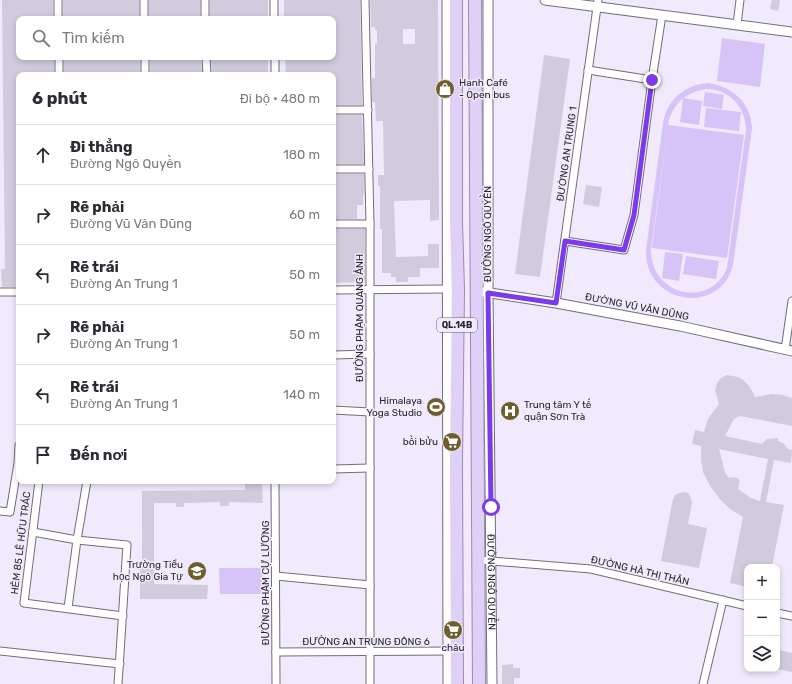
<!DOCTYPE html>
<html lang="vi">
<meta charset="utf-8">
<style>
body{margin:0;font-family:Rubik,sans-serif;background:#f7f7f7;color:#2b2b33}
.controls{position:absolute;right:12px;bottom:12px;display:grid;overflow:hidden;border-radius:8px;box-shadow:0 2px 6px #0003}
.controls button{width:36px;height:36px;display:grid;place-items:center;padding:0;border:0;border-bottom:1px solid #e1e1e2;background:#fff;color:#2b2b33;font:20px sans-serif}
.stop{position:absolute;width:12px;height:12px;margin:-9px;border:3px solid #7c3aed;border-radius:50%;background:#fff}
.stop.end{background:#7c3aed;border-color:#fff;box-shadow:0 1px 4px #0008}
.list{margin:0;padding:0;list-style:none}
h2{display:flex;justify-content:space-between;align-items:center;height:52px;margin:0;padding:0 16px;font-size:17px}
h2 small{font-size:13px;font-weight:400;color:#7c7c81}
.list li{display:grid;grid-template-columns:26px 1fr auto;gap:12px;align-items:center;box-sizing:border-box;height:60px;padding:0 16px;border-top:1px solid #e1e1e2}
.list b{display:block;font-size:15px;white-space:nowrap}
.list p{margin:0;font-size:13px;white-space:nowrap;color:#7c7c81}
.list em{font-size:13px;font-style:normal;color:#7c7c81}
.icon{flex:none;width:22px;height:22px;fill:none;stroke:currentColor;stroke-width:2;stroke-linecap:round;stroke-linejoin:round}
.map{position:relative;flex:none;width:792px;height:684px;overflow:hidden}
.search{position:absolute;background:#fff;box-shadow:0 2px 6px #0003;left:16px;top:16px;width:320px;height:44px;display:flex;align-items:center;gap:10px;box-sizing:border-box;padding:0 14px;border-radius:8px;color:#7c7c81;font-size:15px}
.panel{position:absolute;background:#fff;box-shadow:0 2px 6px #0003;left:16px;top:72px;width:320px;height:412px;border-radius:8px}
.map>svg:first-child{display:block}
.green{fill:#d6c3f7;fill-rule:evenodd}
.building{fill:#d1cbdd;fill-rule:evenodd}
.lines{fill:none;stroke-linecap:round;stroke-linejoin:round}
.minor-casing{stroke:#726d7c;stroke-width:9}
.tertiary-casing{stroke:#726d7c;stroke-width:11}
.trunk-casing{stroke:#9a8db0;stroke-width:14}
.minor{stroke:#fff;stroke-width:7}
.tertiary{stroke:#fff;stroke-width:9}
.trunk{stroke:#dfd0f8;stroke-width:12}
.route{stroke:#7c3aed;stroke-width:5}
.labels{text-anchor:middle;dominant-baseline:central;stroke-width:3;stroke-linejoin:round;paint-order:stroke}
.shield{fill:#f0eafc;stroke:#64616a;stroke-width:1}
.shield-label{font-size:9px;font-weight:bold;fill:#28262c}
.poi-label{font-size:10px;fill:#28262c;stroke:#f0eafc;text-anchor:end}
.street-label{font-size:10px;fill:#28262c;stroke:#f0eafc}
</style>
<div class="map">
<svg width="792" height="684" viewBox="0 0 792 684">
<rect width="100%" height="100%" fill="#f0eafc"/>
<g class="green">
<path d="M 722,38 L 765,44 L 760,87 L 717,81 Z"/>
<path d="M 708,83 C 733,87 751,102 752,129 L 733,265 C 720,317 644,304 646,250 L 663,123 C 667,100 684,85 708,83 ZM 706,89 C 729,89 746,107 746,130 L 727,268 C 710,309 651,296 651,250 L 668,126 L 652,248 L 727,258 L 744,135 L 668,125 C 672,104 686,92 706,89 Z"/>
<path d="M 705,92 L 724,95 L 722,109 L 703,106 Z"/>
<path d="M 683,98 L 702,101 L 699,125 L 680,122 Z"/>
<path d="M 706,108 L 741,112 L 739,131 L 704,127 Z"/>
<path d="M 665,252 L 683,254 L 679,281 L 662,278 Z"/>
<path d="M 686,256 L 719,261 L 716,279 L 683,274 Z"/>
<path d="M 219,568 L 262,568 L 262,594 L 220,594 Z"/>
</g>
<g class="building">
<path d="M 2,0 L 53,0 L 53,19 L 19,19 L 19,57 L 54,57 L 54,75 L 19,75 L 19,285 L 17,285 L 18,287 L 2,287 L 1,269 L 5,269 Z"/>
<rect x="63" y="0" width="76" height="19"/>
<rect x="149" y="0" width="51" height="19"/>
<rect x="210" y="0" width="58" height="19"/>
<path d="M 284,0 L 360,0 L 362,105 L 333,105 L 333,75 L 286,75 L 285,59 L 323,58 L 323,57 L 333,57 L 333,19 L 284,19 Z"/>
<path d="M 370,0 L 438,0 L 439,220 L 430,221 L 430,200 L 394,201 L 396,257 L 428,256 L 428,244 L 439,244 L 439,268 L 420,268 L 420,277 L 408,277 L 408,282 L 396,282 L 396,277 L 391,277 L 391,273 L 382,273 L 382,229 L 380,229 L 380,186 L 378,186 L 378,175 L 384,175 L 383,121 L 376,121 L 375,102 L 372,102 L 372,78 L 375,78 L 375,44 L 377,44 L 377,30 L 375,30 L 375,27 L 371,27 ZM 403,29 L 415,29 L 415,44 L 403,44 Z"/>
<path d="M 772,0 L 780,0 L 778,11 L 770,9 Z"/>
<path d="M 544,55 L 570,59 L 540,277 L 515,274 Z"/>
<path d="M 64,57 L 140,57 L 140,72 L 64,74 Z"/>
<path d="M 150,57 L 201,57 L 202,75 L 150,75 Z"/>
<path d="M 268,57 L 268,75 L 212,75 L 211,58 Z"/>
<path d="M 333,115 L 362,115 L 364,164 L 333,164 Z"/>
<path d="M 333,174 L 364,174 L 364,195 L 363,195 L 363,205 L 357,205 L 357,219 L 333,219 Z"/>
<path d="M 586,185 L 602,187 L 599,207 L 583,204 Z"/>
<path d="M 333,229 L 365,229 L 365,282 L 333,283 Z"/>
<path d="M 727,375 L 738,377 L 743,380 L 749,386 L 755,397 L 772,394 L 783,395 L 792,398 L 792,426 L 740,416 L 734,419 L 725,436 L 762,444 L 767,439 L 778,438 L 778,441 L 783,443 L 788,449 L 792,450 L 791,463 L 774,460 L 766,502 L 784,505 L 772,567 L 747,567 L 747,587 L 730,583 L 743,517 L 730,509 L 720,499 L 710,486 L 703,472 L 701,460 L 701,446 L 692,444 L 695,430 L 704,432 L 708,419 L 719,404 L 715,390 L 717,383 L 721,378 ZM 719,449 L 768,459 L 760,501 L 751,498 L 738,489 L 740,481 L 737,478 L 733,477 L 729,478 L 725,473 Z"/>
<path d="M 245,481 L 262,481 L 263,503 L 229,502 L 229,506 L 220,506 L 220,502 L 184,503 L 184,507 L 176,507 L 176,503 L 154,503 L 154,584 L 208,585 L 207,599 L 140,599 L 140,560 L 142,560 L 142,491 L 245,490 Z"/>
<path d="M 683,492 L 688,493 L 691,498 L 692,503 L 688,524 L 707,528 L 699,568 L 661,561 L 673,499 L 676,494 Z"/>
<path d="M 779,650 L 792,653 L 792,672 L 777,669 L 777,656 Z"/>
<path d="M 513,664 L 513,668 L 520,668 L 520,678 L 514,678 L 514,684 L 502,684 L 502,665 Z"/>
</g>
<g class="lines">
<g class="minor-casing">
<g id="minor">
<path d="M 58,0 L 58,19"/>
<path d="M 144,0 L 144,19"/>
<path d="M 205,0 L 205,19"/>
<path d="M 274,0 L 274,19"/>
<path d="M 365,0 L 370,224 L 370,684"/>
<path d="M 737,25 L 740,0"/>
<path d="M 59,57 L 59,75"/>
<path d="M 145,57 L 145,75"/>
<path d="M 206,57 L 207,75"/>
<path d="M 275,57 L 275,75"/>
<path d="M 652,80 L 662,15"/>
<path d="M 333,110 L 368,110"/>
<path d="M 333,169 L 369,169"/>
<path d="M 333,224 L 370,224"/>
<path d="M 565,241 L 624,250 L 634,215 L 652,80 L 588,70"/>
<path d="M 333,290 L 447,289"/>
<path d="M 0,292 L 19,292"/>
<path d="M 556,303 L 598,0"/>
<path d="M 785,350 L 792,301"/>
<path d="M 333,355 L 370,354"/>
<path d="M 333,410 L 370,412"/>
<path d="M 333,469 L 370,468"/>
<path d="M 39,481 L 24,603 L 123,616"/>
<path d="M 275,481 L 276,684"/>
<path d="M 0,511 L 10,512 L 18,463 L 19,445"/>
<path d="M 33,532 L 77,540 L 127,545 L 118,684"/>
<path d="M 479,560 L 591,569 L 747,606"/>
<path d="M 276,576 L 370,585"/>
<path d="M 68,608 L 77,540 L 87,481"/>
<path d="M 777,613 L 792,616"/>
<path d="M 0,651 L 120,664"/>
<path d="M 276,652 L 453,651"/>
<path d="M 703,684 L 723,600"/>
</g>
</g>
<g class="tertiary-casing">
<g id="tertiary">
<path d="M 447,0 L 448,684"/>
<path id="s1" d="M 488,0 L 488,293 L 492,684"/>
<path d="M 545,0 L 792,32"/>
<path d="M 484,292 L 556,303 L 680,326 L 792,351"/>
</g>
</g>
<g class="trunk-casing">
<g id="trunk">
<path d="M 456,0 L 456,222 L 458,289 L 456,463 L 457,684"/>
<path d="M 475,0 L 479,684"/>
</g>
</g>
<use href="#minor" class="minor"/>
<use href="#tertiary" class="tertiary"/>
<use href="#trunk" class="trunk"/>
</g>
<g class="lines">
<path class="route" d="M 491,507 L 488,293 L 556,303 L 565,241 L 624,250 L 634,215 L 652,80"/>
</g>
<defs>
<g id="shop-disc" transform="scale(1)"><circle r="9.5" fill="#6f5e2c" stroke="#f0eafc"/><path d="M-5-2.5h2.3a2.7 3.5 0 0 1 5.4 0H5L5.5 6h-11ZM-1.5-2.5h3a1.5 2.3 0 0 0-3 0Z" fill="#fff"/></g>
<g id="stadium-disc" transform="scale(1)"><circle r="9.5" fill="#6f5e2c" stroke="#f0eafc"/><path d="M0-5a6.5 5 0 1 0 0 10a6.5 5 0 1 0 0-10ZM-3.5-1.8h7v3.6h-7Z" fill="#fff"/></g>
<g id="hospital-disc" transform="scale(1)"><circle r="9.5" fill="#6f5e2c" stroke="#f0eafc"/><path d="M-5-5h3v3.5h4V-5h3V5h-3V1.5h-4V5h-3Z" fill="#fff"/></g>
<g id="supermarket-disc" transform="scale(1)"><circle r="9.5" fill="#6f5e2c" stroke="#f0eafc"/><path d="M-6-5.5h2.5l.6 2H6L4.5 2H-2.5L-4.4-4H-6ZM-1.5 3.2a1.3 1.3 0 1 0 .1 0ZM3 3.2a1.3 1.3 0 1 0 .1 0Z" fill="#fff"/></g>
<g id="school-disc" transform="scale(1)"><circle r="9.5" fill="#6f5e2c" stroke="#f0eafc"/><path d="M0-5L7-2L0 1L-7-2ZM-4 1L0 2.5L4 1V4Q0 6-4 4Z" fill="#fff"/></g>
</defs>
<g fill-rule="evenodd">
<use href="#shop-disc" x="445" y="89"/>
<use href="#stadium-disc" x="436" y="407"/>
<use href="#hospital-disc" x="510" y="411"/>
<use href="#supermarket-disc" x="452" y="442"/>
<use href="#school-disc" x="197" y="571"/>
<use href="#supermarket-disc" x="453" y="630"/>
</g>
<g class="labels">
<rect class="shield" x="437" y="318" width="40" height="14" rx="3"/>
<g class="shield-label">
<text x="457" y="325">QL.14B</text>
</g>
<g class="poi-label">
<text x="459" y="83" text-anchor="start">Hanh Café<tspan x="459" dy="12">- Open bus</tspan></text>
<text x="422" y="401">Himalaya<tspan x="422" dy="12">Yoga Studio</tspan></text>
<text x="524" y="405" text-anchor="start">Trung tâm Y tế<tspan x="524" dy="12">quận Sơn Trà</tspan></text>
<text x="438" y="442">bồi bửu</text>
<text x="183" y="565">Trường Tiểu<tspan x="183" dy="12">học Ngô Gia Tự</tspan></text>
<text x="453" y="648" text-anchor="middle">châu</text>
</g>
<g class="street-label">
<text transform="translate(567 154) rotate(-82)">ĐƯỜNG AN TRUNG 1</text>
<text transform="translate(488 234) rotate(-90)">ĐƯỜNG NGÔ QUYỀN</text>
<text transform="translate(637 307) rotate(11)">ĐƯỜNG VŨ VĂN DŨNG</text>
<text transform="translate(360 318) rotate(-90)">ĐƯỜNG PHẠM QUANG ẢNH</text>
<text transform="translate(21 543) rotate(-83)">HẺM 85 LÊ HỮU TRÁC</text>
<text transform="translate(640 571) rotate(13)">ĐƯỜNG HÀ THỊ THÂN</text>
<text stroke="none"><textPath href="#s1" startOffset="582">ĐƯỜNG NGÔ QUYỀN</textPath></text>
<text transform="translate(266 583) rotate(-90)">ĐƯỜNG PHẠM CỰ LƯỢNG</text>
<text x="366" y="642">ĐƯỜNG AN TRUNG ĐÔNG 6</text>
</g>
</g>
</svg>
<div class="controls">
<button>+</button>
<button>−</button>
<button><svg class="icon" aria-label="layers" viewBox="0 0 24 24"><path d="M12 4l9 5-9 5-9-5zM3 14l9 5 9-5"/></svg></button>
</div>
<div class="stop" style="left:491px;top:507px"></div>
<div class="stop end" style="left:652px;top:80px"></div>
<div class="search"><svg class="icon" aria-label="search" viewBox="0 0 24 24"><circle cx="10" cy="10" r="6"/><path d="M15 15l6 6"/></svg>Tìm kiếm</div>
<section class="panel">
<h2>6 phút<small>Đi bộ · 480 m</small></h2>
<ul class="list">
<li><svg class="icon" aria-label="ahead" viewBox="0 0 24 24"><path d="M12 20V5M6 11l6-6 6 6"/></svg><div><b>Đi thẳng</b><p>Đường Ngô Quyền</p></div><em>180 m</em></li>
<li><svg class="icon" aria-label="right" viewBox="0 0 24 24"><path d="M7 20v-9h11M14 6l5 5-5 5"/></svg><div><b>Rẽ phải</b><p>Đường Vũ Văn Dũng</p></div><em>60 m</em></li>
<li><svg class="icon" aria-label="left" viewBox="0 0 24 24"><path d="M17 20v-9H6M10 6l-5 5 5 5"/></svg><div><b>Rẽ trái</b><p>Đường An Trung 1</p></div><em>50 m</em></li>
<li><svg class="icon" aria-label="right" viewBox="0 0 24 24"><path d="M7 20v-9h11M14 6l5 5-5 5"/></svg><div><b>Rẽ phải</b><p>Đường An Trung 1</p></div><em>50 m</em></li>
<li><svg class="icon" aria-label="left" viewBox="0 0 24 24"><path d="M17 20v-9H6M10 6l-5 5 5 5"/></svg><div><b>Rẽ trái</b><p>Đường An Trung 1</p></div><em>140 m</em></li>
<li><svg class="icon" aria-label="arrive" viewBox="0 0 24 24"><path d="M6 21V4h12l-3 4 3 4H6"/></svg><div><b>Đến nơi</b></div></li>
</ul>
</section>
</div>
